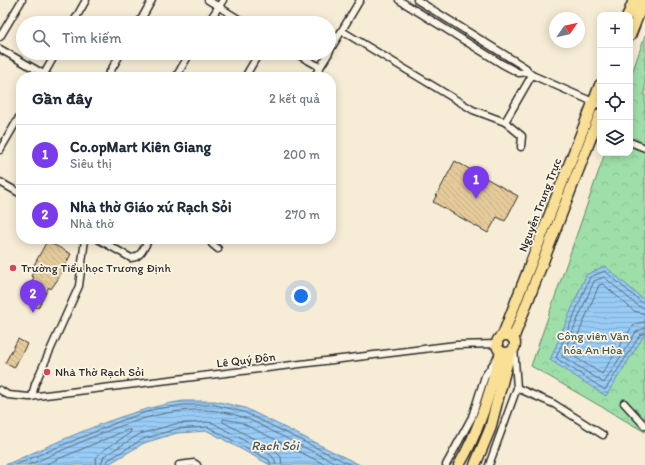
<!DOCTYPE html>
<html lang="vi">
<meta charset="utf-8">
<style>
body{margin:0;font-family:Itim,sans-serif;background:#f6f6f7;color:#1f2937}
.controls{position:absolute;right:12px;top:12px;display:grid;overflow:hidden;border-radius:8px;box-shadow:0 2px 10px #0003}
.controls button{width:36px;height:36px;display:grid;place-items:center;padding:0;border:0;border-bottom:1px solid #e0e1e3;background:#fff;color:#1f2937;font:20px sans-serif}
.compass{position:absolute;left:549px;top:12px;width:36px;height:36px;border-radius:50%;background:#fff;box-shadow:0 2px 10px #0003;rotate:56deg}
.you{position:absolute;left:301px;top:296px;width:14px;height:14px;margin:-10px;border:3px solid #fff;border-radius:50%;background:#1a73e8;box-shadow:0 0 0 6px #1a73e833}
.badge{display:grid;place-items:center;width:26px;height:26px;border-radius:50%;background:#7c3aed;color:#fff;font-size:13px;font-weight:700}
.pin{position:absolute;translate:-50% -33px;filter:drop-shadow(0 1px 2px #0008)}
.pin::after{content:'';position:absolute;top:21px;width:14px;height:12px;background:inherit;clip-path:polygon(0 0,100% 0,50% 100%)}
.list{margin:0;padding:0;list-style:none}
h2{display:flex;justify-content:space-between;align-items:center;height:52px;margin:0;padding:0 16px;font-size:17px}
h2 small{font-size:13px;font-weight:400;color:#747a83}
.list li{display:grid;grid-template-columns:26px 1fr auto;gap:12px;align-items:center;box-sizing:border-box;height:60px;padding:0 16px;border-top:1px solid #e0e1e3}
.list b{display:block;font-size:15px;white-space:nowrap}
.list p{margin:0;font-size:13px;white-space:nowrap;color:#747a83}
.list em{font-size:13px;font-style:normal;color:#747a83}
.icon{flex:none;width:22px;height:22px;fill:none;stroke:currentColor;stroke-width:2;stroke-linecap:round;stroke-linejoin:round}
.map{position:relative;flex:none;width:645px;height:465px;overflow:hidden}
.search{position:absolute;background:#fff;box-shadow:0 2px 10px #0003;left:16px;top:16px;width:320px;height:44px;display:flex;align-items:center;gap:10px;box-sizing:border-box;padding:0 14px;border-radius:22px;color:#747a83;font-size:15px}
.panel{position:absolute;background:#fff;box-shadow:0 2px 10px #0003;left:16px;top:72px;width:320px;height:172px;border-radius:16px}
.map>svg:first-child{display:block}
.park{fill:url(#park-crowns);stroke:#64856a}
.water{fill:url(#water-rules);stroke:#6c8ba4}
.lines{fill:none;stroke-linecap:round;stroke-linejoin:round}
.shore{stroke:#576b7c;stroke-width:1}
.building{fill:url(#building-back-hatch);stroke:#2b2b2b}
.street-casing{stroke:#2b2b2b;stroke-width:9}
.primary-casing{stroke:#2b2b2b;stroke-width:13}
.street{stroke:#fcf5e5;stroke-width:6}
.primary{stroke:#fadf96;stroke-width:10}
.poi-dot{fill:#d1495b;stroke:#fcf5e5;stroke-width:1.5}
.labels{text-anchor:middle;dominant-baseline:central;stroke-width:3.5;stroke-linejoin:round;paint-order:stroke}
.street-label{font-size:12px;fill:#2b2b2b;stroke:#fcf5e5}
.poi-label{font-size:12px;fill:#2b2b2b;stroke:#fcf5e5;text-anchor:start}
.park-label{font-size:12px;fill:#48584a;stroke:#fcf5e5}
.water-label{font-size:13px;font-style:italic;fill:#46535e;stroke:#fcf5e5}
</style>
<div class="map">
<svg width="645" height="465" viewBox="0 0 645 465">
<defs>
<pattern id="park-crowns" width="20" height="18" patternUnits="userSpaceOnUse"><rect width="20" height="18" fill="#9edfa9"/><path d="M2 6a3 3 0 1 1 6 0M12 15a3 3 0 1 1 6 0" fill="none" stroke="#88c092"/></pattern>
<pattern id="water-rules" width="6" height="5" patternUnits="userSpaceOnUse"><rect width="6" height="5" fill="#98cbf5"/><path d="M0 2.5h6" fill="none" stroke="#83aed2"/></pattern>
<pattern id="building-back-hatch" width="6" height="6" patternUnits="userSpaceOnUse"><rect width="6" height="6" fill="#e5cb9a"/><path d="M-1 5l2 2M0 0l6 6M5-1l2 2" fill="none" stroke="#c5ae85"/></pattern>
</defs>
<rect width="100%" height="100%" fill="#f7edd6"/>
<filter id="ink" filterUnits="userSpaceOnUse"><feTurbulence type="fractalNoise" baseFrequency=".025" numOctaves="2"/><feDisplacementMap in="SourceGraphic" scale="8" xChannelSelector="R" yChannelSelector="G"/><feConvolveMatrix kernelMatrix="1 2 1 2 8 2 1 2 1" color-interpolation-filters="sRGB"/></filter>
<g filter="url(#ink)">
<path class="park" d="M 645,35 L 645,432 L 531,366 L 605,153 L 630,153 L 630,79 Z"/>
<g class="water">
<path d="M 605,266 L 645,301 L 645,334 L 606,396 L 550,360 L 586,275 Z"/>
<path d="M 183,401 L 215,401 L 245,408 L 360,465 L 270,465 L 208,431 L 177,433 L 144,443 L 107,465 L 5,465 C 63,440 121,411 183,401 Z"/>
</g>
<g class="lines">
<g class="shore">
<path d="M 645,303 L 641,302 L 605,271 L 590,277 L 556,358 L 605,390 L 640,335 L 645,333"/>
<path d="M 645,308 L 638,306 L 604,277 L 594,281 L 562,356 L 604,383 L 636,332 L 645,328"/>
<path d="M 645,314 L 634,311 L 603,284 L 599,285 L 570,354 L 602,374 L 632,327 L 638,323 L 645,322"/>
<path d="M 15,465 L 123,420 L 155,409 L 184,405 L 215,405 L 244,412 L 351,465"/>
<path d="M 28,465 C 92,439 172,392 242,417 C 252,420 262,426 272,431 C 294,442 317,454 340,465"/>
<path d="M 44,465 L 127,430 L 131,430 L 130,433 L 101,452 L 96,458 L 95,465"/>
<path d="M 101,465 L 104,456 L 140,434 L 175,424 L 207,422 L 213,423 L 272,456 L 275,460 L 276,465"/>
<path d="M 106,465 L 108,460 L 143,439 L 176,429 L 208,427 L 269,460 L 271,465"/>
<path d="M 282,465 L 281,457 L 276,451 L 223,422 L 223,419 L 240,422 L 326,465"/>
</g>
</g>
<g class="building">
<path d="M 455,161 L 518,196 L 505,221 L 497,217 L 488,233 L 433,202 Z"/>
<path d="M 47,241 L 71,254 L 58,279 L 51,289 L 49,287 L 38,308 L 22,300 L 34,277 L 31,276 L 36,267 L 34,265 Z"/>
<path d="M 18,339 L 27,344 L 14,368 L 5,363 Z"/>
</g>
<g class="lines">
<g class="street-casing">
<g id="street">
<path d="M 208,0 L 245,23"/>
<path d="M 399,0 L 502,64 L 519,73 L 528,72"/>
<path d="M 417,0 L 526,68 L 528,72 L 532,75 L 600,105"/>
<path d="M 73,23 L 86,0"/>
<path d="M 139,23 L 152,0"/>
<path d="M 208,23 L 223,0"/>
<path d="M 342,31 L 473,110 L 505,122 L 532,75"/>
<path d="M 0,37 L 22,0"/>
<path d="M 0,49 L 49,77"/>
<path d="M 329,52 L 360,0"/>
<path d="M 295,53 L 320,67"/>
<path d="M 43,76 L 56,53"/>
<path d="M 107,77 L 121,53"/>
<path d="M 176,77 L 190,53"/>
<path d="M 245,77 L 259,53"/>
<path d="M 314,77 L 329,53"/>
<path d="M 505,122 L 522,136 L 521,147"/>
<path d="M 630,142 L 645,148"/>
<path d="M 0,150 L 21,114"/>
<path d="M 0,182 L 21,194"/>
<path d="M 98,239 L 131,258 C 141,258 144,247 149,239"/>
<path d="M 214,239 L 212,244 L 218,249"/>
<path d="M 517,388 L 554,404 L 603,435"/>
<path d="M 0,390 L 8,395 L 29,397 L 456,345 L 496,344"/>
<path d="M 32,397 L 35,384 L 79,286 L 85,239"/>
<path d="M 624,403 L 645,426"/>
<path d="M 179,465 L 194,463 L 197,465"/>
<path d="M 446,465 L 472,417 L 485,376 L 497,358"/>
<path d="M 489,465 L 517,388 L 514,347"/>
</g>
</g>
<g class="primary-casing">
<g id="primary">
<path d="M 628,15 L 634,0"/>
<path d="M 630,36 L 644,0"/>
<circle cx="506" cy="344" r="9"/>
<path d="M 503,335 L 600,85"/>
<path d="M 513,339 L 600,114"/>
<path d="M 459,465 C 480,430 490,391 501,352"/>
<path d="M 475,465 L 490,429 L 510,352"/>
</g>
</g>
<use href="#street" class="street"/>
<use href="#primary" class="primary"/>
</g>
</g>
<g class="poi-dot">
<circle cx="13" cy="268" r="4"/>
<circle cx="47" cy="372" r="4"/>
</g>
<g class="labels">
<g class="street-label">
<text transform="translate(540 205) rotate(-69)">Nguyễn Trung Trực</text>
<text transform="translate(246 360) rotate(-7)">Lê Quý Đôn</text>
</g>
<g class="poi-label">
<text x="21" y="268">Trường Tiểu học Trương Định</text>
<text x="55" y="372">Nhà Thờ Rạch Sỏi</text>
</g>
<g class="park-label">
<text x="593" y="336">Công viên Văn<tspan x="593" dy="14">hóa An Hòa</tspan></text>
</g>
<g class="water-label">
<text x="275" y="445">Rạch Sỏi</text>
</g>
</g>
</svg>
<div class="controls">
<button>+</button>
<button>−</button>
<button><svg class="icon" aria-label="locate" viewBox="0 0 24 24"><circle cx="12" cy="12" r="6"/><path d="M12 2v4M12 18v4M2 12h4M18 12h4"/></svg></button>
<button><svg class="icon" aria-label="layers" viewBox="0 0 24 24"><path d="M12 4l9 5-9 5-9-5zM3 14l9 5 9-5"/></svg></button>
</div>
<svg class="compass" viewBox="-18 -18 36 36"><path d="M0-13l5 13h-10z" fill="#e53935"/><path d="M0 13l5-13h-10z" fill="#747a83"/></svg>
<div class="you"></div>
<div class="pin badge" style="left:476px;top:199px">1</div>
<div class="pin badge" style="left:33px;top:313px">2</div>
<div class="search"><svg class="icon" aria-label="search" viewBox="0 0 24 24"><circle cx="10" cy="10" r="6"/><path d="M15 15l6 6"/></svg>Tìm kiếm</div>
<section class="panel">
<h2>Gần đây<small>2 kết quả</small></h2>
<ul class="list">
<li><span class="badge">1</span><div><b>Co.opMart Kiên Giang</b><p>Siêu thị</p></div><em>200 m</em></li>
<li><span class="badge">2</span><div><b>Nhà thờ Giáo xứ Rạch Sỏi</b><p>Nhà thờ</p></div><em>270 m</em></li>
</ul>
</section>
</div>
